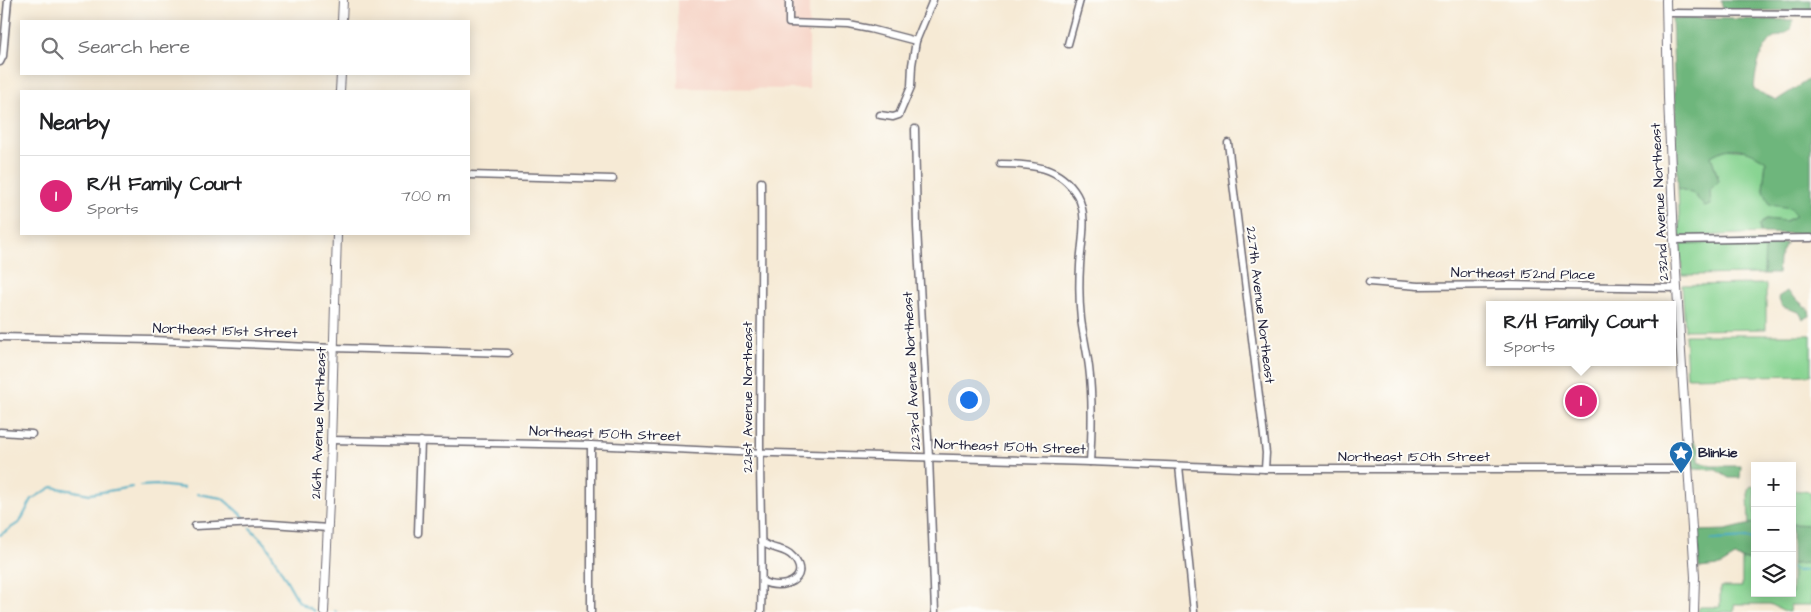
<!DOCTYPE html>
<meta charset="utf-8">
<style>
body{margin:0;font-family:"Architects Daughter",sans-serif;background:#f6f6f6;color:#202124}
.controls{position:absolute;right:15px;bottom:15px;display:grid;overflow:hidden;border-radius:0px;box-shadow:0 2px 12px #0003}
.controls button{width:45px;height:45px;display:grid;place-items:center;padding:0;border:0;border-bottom:1px solid #e0e0e0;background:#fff;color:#202124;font:25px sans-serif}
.you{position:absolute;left:968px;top:399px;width:18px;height:18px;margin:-12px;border:4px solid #fff;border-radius:50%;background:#1a73e8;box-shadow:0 0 0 8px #1a73e833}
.badge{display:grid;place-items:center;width:32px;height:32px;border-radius:50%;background:#db2777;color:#fff;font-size:16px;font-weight:700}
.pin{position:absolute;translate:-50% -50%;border:2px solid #fff;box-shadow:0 1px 5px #0006}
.popup{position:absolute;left:1486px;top:301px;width:190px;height:65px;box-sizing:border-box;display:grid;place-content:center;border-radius:0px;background:#fff;filter:drop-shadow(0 1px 4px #0005);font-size:16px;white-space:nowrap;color:#757577}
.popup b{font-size:19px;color:#202124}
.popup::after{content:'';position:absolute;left:50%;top:100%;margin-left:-10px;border:10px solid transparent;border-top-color:#fff}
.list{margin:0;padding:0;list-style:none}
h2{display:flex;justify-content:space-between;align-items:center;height:65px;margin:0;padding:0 20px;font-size:21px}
h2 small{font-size:16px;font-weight:400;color:#757577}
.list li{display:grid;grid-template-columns:32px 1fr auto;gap:15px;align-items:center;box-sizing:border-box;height:80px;padding:0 20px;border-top:1px solid #e0e0e0}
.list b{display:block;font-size:19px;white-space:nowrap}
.list p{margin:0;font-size:16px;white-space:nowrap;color:#757577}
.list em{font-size:16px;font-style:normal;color:#757577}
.icon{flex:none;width:28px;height:28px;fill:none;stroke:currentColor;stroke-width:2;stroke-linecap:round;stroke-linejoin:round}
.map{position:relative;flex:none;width:1811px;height:612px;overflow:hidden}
.search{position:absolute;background:#fff;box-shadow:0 2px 12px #0003;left:20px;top:20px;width:450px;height:55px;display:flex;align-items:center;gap:12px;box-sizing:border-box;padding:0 18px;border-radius:0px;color:#757577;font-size:19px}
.panel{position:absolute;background:#fff;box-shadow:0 2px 12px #0003;left:20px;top:90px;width:450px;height:145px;border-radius:0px}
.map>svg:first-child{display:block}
.built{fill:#f6d2c4}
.green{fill:#88d492;stroke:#557b66}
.forest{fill:#6eb67c;stroke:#486c5c}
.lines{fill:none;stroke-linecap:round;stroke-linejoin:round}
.stream{stroke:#43aac3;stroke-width:2}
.minor-casing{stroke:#6c6871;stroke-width:9}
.tertiary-casing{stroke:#6c6871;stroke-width:10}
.minor{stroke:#fff;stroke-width:6}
.tertiary{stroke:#fff;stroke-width:8}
.labels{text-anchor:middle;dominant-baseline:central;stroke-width:4;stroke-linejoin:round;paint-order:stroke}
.street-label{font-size:14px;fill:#22223b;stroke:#fdfcf7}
.poi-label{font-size:14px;font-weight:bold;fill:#22223b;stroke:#fdfcf7;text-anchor:start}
</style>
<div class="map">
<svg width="1811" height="612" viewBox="0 0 1811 612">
<rect width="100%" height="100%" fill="#fdfcf7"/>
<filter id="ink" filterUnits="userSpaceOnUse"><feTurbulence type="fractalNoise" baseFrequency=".02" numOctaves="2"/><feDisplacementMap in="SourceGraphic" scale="10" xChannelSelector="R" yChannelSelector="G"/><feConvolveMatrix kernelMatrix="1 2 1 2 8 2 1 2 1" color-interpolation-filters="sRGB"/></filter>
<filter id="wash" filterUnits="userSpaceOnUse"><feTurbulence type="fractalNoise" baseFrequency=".0096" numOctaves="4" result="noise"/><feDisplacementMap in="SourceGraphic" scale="20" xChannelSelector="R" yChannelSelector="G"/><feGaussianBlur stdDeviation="1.12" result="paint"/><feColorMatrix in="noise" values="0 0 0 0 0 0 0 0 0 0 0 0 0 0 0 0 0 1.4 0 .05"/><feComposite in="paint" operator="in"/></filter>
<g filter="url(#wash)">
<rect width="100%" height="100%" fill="#f6ead5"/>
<path class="built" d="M 677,0 L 809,0 L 809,89 L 678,88 Z"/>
<g class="green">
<path d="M 1723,149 L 1751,151 L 1766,161 L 1763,189 L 1791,208 L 1796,217 L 1785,221 L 1766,219 L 1759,225 L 1760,233 L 1680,237 L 1678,188 L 1694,194 L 1705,207 L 1710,190 L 1719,181 L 1711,156 Z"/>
<path d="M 1765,242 L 1764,274 L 1682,275 L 1680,243 Z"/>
<path d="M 1766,284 L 1766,329 L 1685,330 L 1682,285 Z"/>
<path d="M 1685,335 L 1811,335 L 1811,375 L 1687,377 Z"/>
<path d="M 1584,391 L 1588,409 L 1578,411 L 1574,393 Z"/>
<path d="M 1751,486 L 1755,487 L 1755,523 L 1749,524 L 1748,490 Z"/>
<path d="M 1792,490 L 1811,492 L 1811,525 L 1792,524 Z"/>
<path d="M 1742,559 L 1755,562 L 1755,593 L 1792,593 L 1792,564 L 1811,563 L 1811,605 L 1790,605 L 1789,612 L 1787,612 L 1770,604 L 1734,604 L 1734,612 L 1698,612 L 1699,607 L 1720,607 L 1720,587 L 1742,587 Z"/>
</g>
<g class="forest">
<path d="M 1721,0 L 1811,0 L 1811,11 L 1723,10 Z"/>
<path d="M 1672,18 L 1793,20 C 1793,37 1776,33 1769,42 C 1758,55 1755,74 1754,90 L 1777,100 L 1808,80 L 1811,82 L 1811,234 L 1760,233 L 1759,225 L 1766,219 L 1785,221 L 1796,216 L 1791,208 L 1770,205 L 1763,189 L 1766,161 C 1747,148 1732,144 1711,156 L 1719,181 L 1710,190 L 1711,205 L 1705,207 L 1694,194 L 1678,188 Z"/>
<path d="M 1765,242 L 1786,243 L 1779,259 L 1778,274 L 1764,274 Z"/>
<path d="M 1787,291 L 1809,310 L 1810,316 L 1803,319 L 1799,312 L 1782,307 L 1778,297 Z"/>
<path d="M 1691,439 L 1699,448 L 1699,461 L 1711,466 L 1741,466 L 1740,478 L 1729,478 L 1716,470 L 1693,469 Z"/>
<path d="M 1755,523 L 1755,562 L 1735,557 L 1720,566 L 1699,568 L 1698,531 L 1726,530 Z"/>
<path d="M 1792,524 L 1811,525 L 1811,563 L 1792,564 Z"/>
</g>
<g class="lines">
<g class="stream">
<path d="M 140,486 L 156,485 L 184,488"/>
<path d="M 197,494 L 222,498 L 245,518"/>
<path d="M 250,528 L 266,544 L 299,602 L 314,611"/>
<path d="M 0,535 L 20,522 L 32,499 L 52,487 L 90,494 L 132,487"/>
<path d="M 1710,540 L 1749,538 L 1755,540"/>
<path d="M 1792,568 L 1796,571 L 1811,570"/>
<path d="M 335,611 L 336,612"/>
</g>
</g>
</g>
<g filter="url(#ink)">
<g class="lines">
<g class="minor-casing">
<g id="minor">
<path d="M 789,0 L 789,23 L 849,25 L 870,29 L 916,41"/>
<path d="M 1667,13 L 1811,14"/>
<path d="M 1068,44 L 1080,0"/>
<path d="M 0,62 L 3,56 L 8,0"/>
<path d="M 880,115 L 893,117 L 899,115 L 911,87 L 912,65 L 916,41 L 933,0"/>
<path d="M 915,129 L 917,227 L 929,457 L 935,612"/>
<path d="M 1228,143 L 1266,453 L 1265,469"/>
<path d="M 1001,164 C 1031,164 1060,166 1077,195 C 1089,216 1081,242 1080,266 C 1079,283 1079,301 1081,319 C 1083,335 1087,351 1089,367 C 1093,399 1092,430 1090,462"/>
<path d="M 469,175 L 613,179"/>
<path d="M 761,182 C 762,272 760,362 760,452 C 760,505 763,559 761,612"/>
<path d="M 1674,240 L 1811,238"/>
<path d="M 1369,282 L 1418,286 L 1508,285 L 1677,288"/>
<path d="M 0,337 L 152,340 L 333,348 L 508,353"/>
<path d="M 0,432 L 32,434"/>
<path d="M 331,440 L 591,445 L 738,452 L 1090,462 L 1265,469 L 1688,469"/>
<path d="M 1179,466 L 1194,612"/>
<path d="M 195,526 L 258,523 L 328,528"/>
<path d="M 418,533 L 421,441"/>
<path d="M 761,541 C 772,551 785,547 793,557 C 813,579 781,592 762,581"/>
<path d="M 591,612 L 591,445"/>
</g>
</g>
<g class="tertiary-casing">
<g id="tertiary">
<path d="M 1666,0 L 1668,98 L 1674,240 L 1695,577 L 1694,612"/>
<path d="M 342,21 L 343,0"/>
<path d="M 340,91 L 341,74"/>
<path d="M 324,612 L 330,479 L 337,234"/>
</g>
</g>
<use href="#minor" class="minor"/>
<use href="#tertiary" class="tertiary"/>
</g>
</g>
<defs>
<g id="sight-pin" transform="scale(1.25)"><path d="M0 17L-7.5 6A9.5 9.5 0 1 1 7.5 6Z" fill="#1f6fb2" stroke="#fdfcf7"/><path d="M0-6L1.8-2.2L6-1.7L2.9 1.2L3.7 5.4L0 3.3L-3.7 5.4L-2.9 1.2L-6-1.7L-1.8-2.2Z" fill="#fff"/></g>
</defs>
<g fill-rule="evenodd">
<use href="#sight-pin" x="1681" y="453"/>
</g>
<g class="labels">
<g class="street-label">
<text transform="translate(1660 202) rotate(-93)">232nd Avenue Northeast</text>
<text transform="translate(1523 274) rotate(1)">Northeast 152nd Place</text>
<text transform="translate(1260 305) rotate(83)">227th Avenue Northeast</text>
<text transform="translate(225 331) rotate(2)">Northeast 151st Street</text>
<text transform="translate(912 371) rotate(-93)">223rd Avenue Northeast</text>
<text transform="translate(748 397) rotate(-90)">221st Avenue Northeast</text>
<text transform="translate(319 423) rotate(-88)">216th Avenue Northeast</text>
<text transform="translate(605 434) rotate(2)">Northeast 150th Street</text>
<text transform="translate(1010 447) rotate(2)">Northeast 150th Street</text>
<text x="1414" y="457">Northeast 150th Street</text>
</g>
<g class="poi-label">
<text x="1698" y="453">Blinkie</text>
</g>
</g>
</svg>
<div class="controls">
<button>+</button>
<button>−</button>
<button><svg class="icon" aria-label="layers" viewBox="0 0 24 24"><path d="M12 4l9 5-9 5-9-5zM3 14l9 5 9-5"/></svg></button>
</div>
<div class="you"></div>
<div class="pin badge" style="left:1581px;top:401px">1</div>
<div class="popup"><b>R/H Family Court</b>Sports</div>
<div class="search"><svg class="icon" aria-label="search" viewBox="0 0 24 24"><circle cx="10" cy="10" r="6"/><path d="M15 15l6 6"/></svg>Search here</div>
<section class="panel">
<h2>Nearby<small></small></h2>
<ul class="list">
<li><span class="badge">1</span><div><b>R/H Family Court</b><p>Sports</p></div><em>700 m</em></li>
</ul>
</section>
</div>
